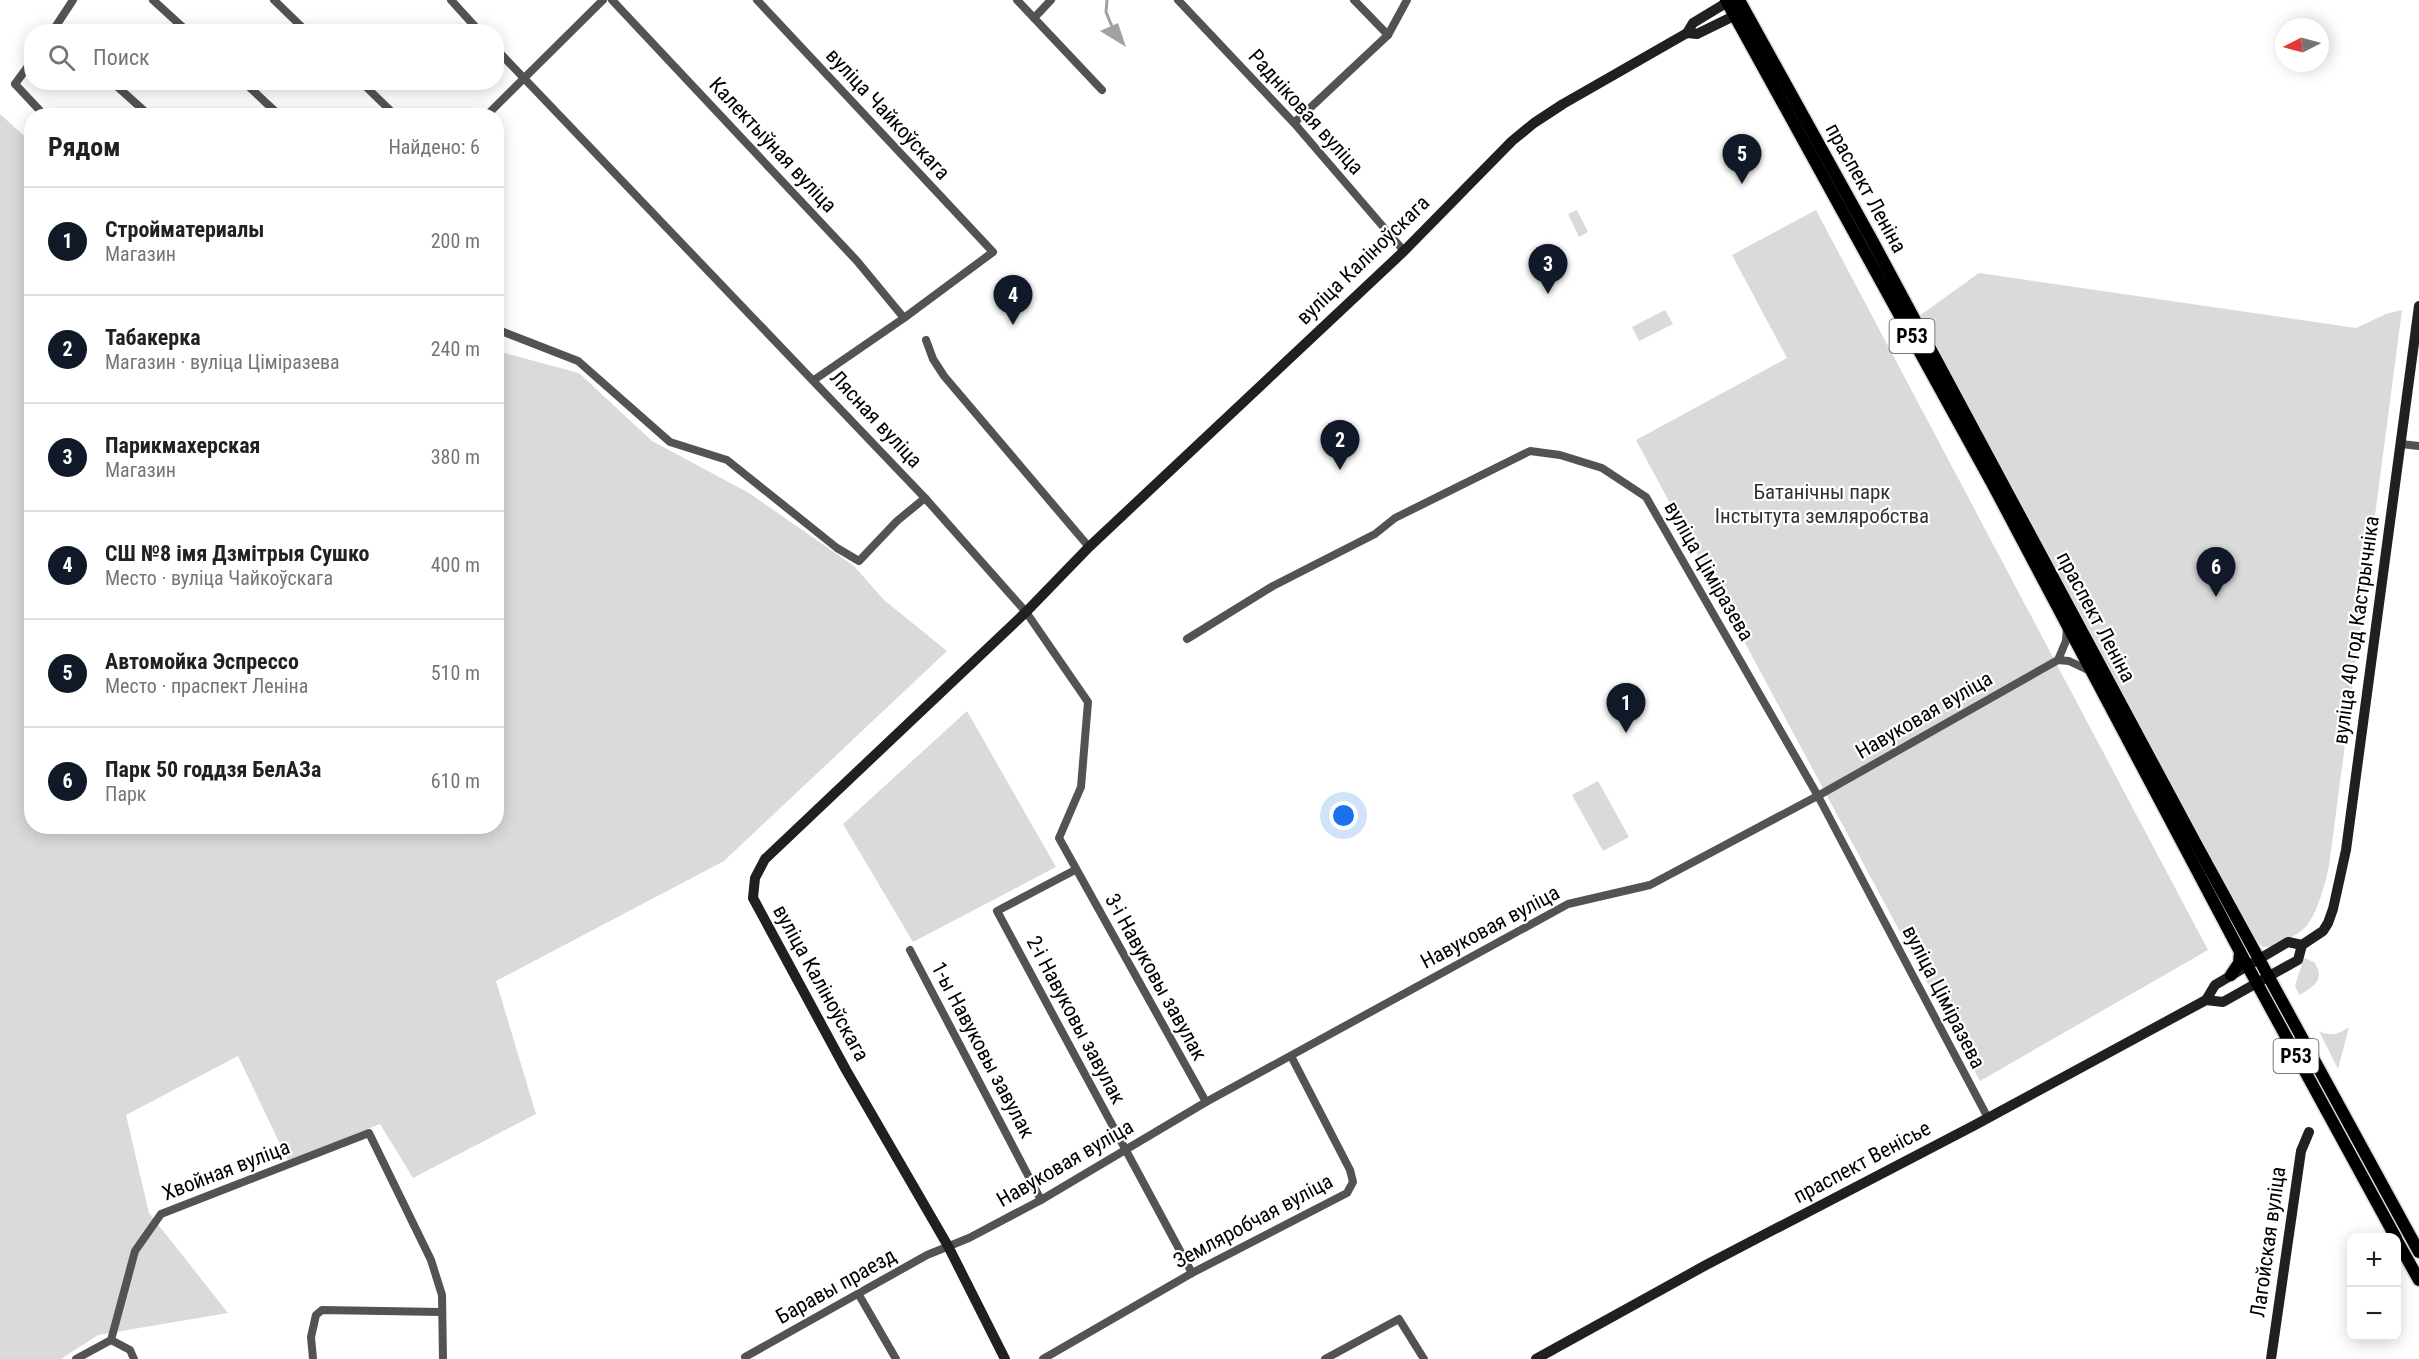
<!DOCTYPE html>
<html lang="ru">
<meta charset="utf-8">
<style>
body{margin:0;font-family:"Roboto Condensed",sans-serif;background:#f2f2f2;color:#202124}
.controls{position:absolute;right:18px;bottom:18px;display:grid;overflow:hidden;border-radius:12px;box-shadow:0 3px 15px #0003}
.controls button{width:54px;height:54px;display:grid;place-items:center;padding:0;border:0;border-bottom:2px solid #e0e0e0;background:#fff;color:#202124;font:30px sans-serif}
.compass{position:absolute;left:2275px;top:18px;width:54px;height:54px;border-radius:50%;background:#fff;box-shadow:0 3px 15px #0003;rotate:264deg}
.you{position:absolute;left:1344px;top:816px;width:21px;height:21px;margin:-15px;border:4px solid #fff;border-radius:50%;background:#1a73e8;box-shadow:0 0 0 9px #1a73e833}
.badge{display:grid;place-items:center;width:39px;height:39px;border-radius:50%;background:#111827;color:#fff;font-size:20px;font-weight:700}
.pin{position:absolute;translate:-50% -50px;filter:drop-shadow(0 2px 3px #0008)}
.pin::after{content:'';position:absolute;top:32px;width:21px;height:18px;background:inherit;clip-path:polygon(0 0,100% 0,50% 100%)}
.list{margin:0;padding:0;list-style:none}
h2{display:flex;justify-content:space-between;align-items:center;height:78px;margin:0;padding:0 24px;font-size:26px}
h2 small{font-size:20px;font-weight:400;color:#757577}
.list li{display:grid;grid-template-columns:39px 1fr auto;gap:18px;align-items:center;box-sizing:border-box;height:108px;padding:0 24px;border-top:2px solid #e0e0e0}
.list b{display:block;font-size:22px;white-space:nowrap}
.list p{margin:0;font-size:20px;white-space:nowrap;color:#757577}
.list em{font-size:20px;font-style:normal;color:#757577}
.icon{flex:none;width:33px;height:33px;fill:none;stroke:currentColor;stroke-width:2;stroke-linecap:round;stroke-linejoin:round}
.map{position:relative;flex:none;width:2419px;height:1359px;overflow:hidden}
.search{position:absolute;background:#fff;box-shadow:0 3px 15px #0003;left:24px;top:24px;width:480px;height:66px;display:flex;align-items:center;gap:15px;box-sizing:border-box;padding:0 21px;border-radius:24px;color:#757577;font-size:22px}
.panel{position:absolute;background:#fff;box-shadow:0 3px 15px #0003;left:24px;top:108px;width:480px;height:726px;border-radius:24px}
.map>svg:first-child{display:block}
.green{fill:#dadada}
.water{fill:#a1a1a1}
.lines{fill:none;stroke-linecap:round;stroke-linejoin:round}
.stream{stroke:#a1a1a1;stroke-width:3}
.primary-casing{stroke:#dbdbdb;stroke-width:15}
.street{stroke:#535353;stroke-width:8}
.secondary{stroke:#202020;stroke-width:10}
.primary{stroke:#000;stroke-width:12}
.labels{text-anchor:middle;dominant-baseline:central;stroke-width:4.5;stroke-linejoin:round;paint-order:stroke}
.shield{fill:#fff;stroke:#4c4c4c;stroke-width:1.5}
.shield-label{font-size:20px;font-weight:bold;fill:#000}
.street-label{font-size:21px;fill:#000;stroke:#fff}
.park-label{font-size:21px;fill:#313131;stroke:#fff}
</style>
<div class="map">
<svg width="2419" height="1359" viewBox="0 0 2419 1359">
<rect width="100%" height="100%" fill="#fff"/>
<g class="green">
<path d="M 0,114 L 32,143 L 32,826 L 496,826 L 497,351 L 579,373 L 652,441 L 749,493 L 854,566 L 884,600 L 947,651 L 724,861 L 496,981 L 536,1114 L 413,1178 L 380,1124 L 288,1161 L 238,1056 L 126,1115 L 149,1213 L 228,1313 L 98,1335 L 61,1359 L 0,1359 Z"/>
<path d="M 1577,210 L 1588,232 L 1579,237 L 1568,214 Z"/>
<path d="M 1816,210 L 2208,950 L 1980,1081 L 1636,440 L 1787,358 L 1732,255 Z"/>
<path d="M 1979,273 L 2356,328 L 2386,314 L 2402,310 L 2329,866 C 2325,884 2319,908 2308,924 C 2301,934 2275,948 2263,947 L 2255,939 L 1915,319 Z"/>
<path d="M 1665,310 L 1673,324 L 1639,341 L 1632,327 Z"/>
<path d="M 967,711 L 1056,867 L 913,942 L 843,824 Z"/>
<path d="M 1598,781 L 1629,837 L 1603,851 L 1572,795 Z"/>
<path d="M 2304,958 L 2314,962 C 2326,979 2314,987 2299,995 L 2295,986 L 2302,964 L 2299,959 Z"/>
<path d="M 2349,1027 L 2338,1069 L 2319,1031 C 2330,1037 2339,1034 2349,1027 Z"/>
</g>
<path class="water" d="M 1118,23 L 1126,47 L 1100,31 Z"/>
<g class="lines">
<path class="stream" d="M 1107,0 L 1106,12 L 1113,29"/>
<g class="primary-casing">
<g id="primary">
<path d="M 1726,0 L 1992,483 L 2247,965 L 2396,1238"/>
<path d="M 1739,0 L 1873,242 L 2195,842 L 2419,1252"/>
<path d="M 2231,975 L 2239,963 L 2240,952"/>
<path d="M 2396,1239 L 2419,1280"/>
</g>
</g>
<g class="street">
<path d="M 153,0 L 188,32"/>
<path d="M 274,0 L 307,32"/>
<path d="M 451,0 L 480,32"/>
<path d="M 612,0 L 857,261 L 904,318"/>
<path d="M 757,0 L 993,252 L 904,318 L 814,380"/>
<path d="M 1017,0 L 1102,90"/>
<path d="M 1178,0 L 1294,123 L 1404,251"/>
<path d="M 1034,18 L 1051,0"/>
<path d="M 52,32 L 73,0"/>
<path d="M 1388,35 L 1407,0"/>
<path d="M 496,49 L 925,498 L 1026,612 L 1088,702 L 1081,787 L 1059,838 L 1206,1102"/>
<path d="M 32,61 L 15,84 L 45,116"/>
<path d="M 112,82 L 150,116"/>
<path d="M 244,82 L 280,116"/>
<path d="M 361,82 L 396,116"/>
<path d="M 486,116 L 603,0"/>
<path d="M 1294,123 L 1388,35 L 1354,0"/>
<path d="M 496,329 L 578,361 L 670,442 L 727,460 L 837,548 L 859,561 L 897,521 L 925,498"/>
<path d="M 926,340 L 933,359 L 944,376 L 1089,547"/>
<path d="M 2401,444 L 2419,446"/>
<path d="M 1187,639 L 1273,586 L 1375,534 L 1395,518 L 1530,451 L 1560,455 L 1602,468 L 1646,497 L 1818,796 L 1988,1118"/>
<path d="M 2058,660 L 2069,661 L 2090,671"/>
<path d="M 1075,870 L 997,911 L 1192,1273"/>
<path d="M 910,950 L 1041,1200"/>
<path d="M 859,1295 L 896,1359"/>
<path d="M 111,1340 L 130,1350 L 134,1359"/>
<path d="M 76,1359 L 111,1340 L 135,1251 L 161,1214 L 369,1133 L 431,1260 L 442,1295 L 443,1359"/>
<path d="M 313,1359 L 311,1337 L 316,1315 L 322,1310 L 442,1312"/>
<path d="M 746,1359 L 745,1357 L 927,1255 L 969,1238 L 1041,1200 L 1206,1102 L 1568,904 L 1650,885 L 1823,793 L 2058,660 L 2066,641 L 2067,627"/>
<path d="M 1043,1359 L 1192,1273 L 1347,1193 L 1353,1182 L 1350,1170 L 1291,1056"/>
<path d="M 1325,1359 L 1399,1319 L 1424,1359"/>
</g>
<g class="secondary">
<path d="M 1687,33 L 1697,34 L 1742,12"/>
<path d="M 2206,1000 L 2223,1002 L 2298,960 L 2302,945 L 2323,931 L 2328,923 L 2333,909 L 2346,850 L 2419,306"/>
<path d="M 1005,1359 L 948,1246 L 846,1070 L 753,898 L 755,878 L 765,859 L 1026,612 L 1089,547 L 1404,251 L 1512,141 L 1534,123 L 1563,104 L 1687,33 L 1693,23 L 1731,0"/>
<path d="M 1536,1359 L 1706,1265 L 1975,1125 L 2206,1000 L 2215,985 L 2288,942 L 2302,945"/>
<path d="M 2271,1359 L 2301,1151 L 2309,1132"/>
</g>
<use href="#primary" class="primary"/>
</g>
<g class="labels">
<g class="shield">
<rect x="1889.5" y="319" width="45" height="34" rx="4.5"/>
<rect x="2273.5" y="1039" width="45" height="34" rx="4.5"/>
</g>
<g class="shield-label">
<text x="1912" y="336">Р53</text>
<text x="2296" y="1056">Р53</text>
</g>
<g class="street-label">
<text transform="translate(1306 112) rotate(48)">Радніковая вуліца</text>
<text transform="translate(888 114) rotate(47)">вуліца Чайкоўскага</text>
<text transform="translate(773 145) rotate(47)">Калектыўная вуліца</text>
<text transform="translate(1866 188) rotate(61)">праспект Леніна</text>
<text transform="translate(1363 260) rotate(-44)">вуліца Каліноўскага</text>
<text transform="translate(876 419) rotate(47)">Лясная вуліца</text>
<text transform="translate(1709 571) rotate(60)">вуліца Ціміразева</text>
<text transform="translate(2096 617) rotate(62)">праспект Леніна</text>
<text transform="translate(2356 630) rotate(-82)">вуліца 40 год Кастрычніка</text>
<text transform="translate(1924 715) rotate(-30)">Навуковая вуліца</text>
<text transform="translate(1490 927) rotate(-28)">Навуковая вуліца</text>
<text transform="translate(1156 977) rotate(61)">3-і Навуковы завулак</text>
<text transform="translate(821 983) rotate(61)">вуліца Каліноўскага</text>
<text transform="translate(1944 997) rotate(63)">вуліца Ціміразева</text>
<text transform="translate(1076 1020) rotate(62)">2-і Навуковы завулак</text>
<text transform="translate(983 1050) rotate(62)">1-ы Навуковы завулак</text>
<text transform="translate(1862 1162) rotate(-28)">праспект Венісье</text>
<text transform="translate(1065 1163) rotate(-30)">Навуковая вуліца</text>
<text transform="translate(226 1170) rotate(-21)">Хвойная вуліца</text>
<text transform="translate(1253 1221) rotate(-28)">Земляробчая вуліца</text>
<text transform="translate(2268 1242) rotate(-82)">Лагойская вуліца</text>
<text transform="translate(836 1286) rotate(-29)">Баравы праезд</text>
</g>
<g class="park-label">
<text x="1822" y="492">Батанічны парк<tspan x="1822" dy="24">Інстытута земляробства</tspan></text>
</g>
</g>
</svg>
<div class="controls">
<button>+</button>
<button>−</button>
</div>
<svg class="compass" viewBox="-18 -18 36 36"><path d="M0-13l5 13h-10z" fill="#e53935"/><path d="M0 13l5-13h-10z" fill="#757577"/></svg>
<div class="you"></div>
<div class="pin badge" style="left:1626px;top:733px">1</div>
<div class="pin badge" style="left:1340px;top:470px">2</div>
<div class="pin badge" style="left:1548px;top:294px">3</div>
<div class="pin badge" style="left:1013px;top:325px">4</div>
<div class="pin badge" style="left:1742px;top:184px">5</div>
<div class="pin badge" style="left:2216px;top:597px">6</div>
<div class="search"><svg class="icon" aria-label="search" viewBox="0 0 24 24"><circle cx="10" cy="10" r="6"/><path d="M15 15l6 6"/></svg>Поиск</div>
<section class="panel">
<h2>Рядом<small>Найдено: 6</small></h2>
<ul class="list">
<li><span class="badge">1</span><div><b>Стройматериалы</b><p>Магазин</p></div><em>200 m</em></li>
<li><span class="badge">2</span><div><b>Табакерка</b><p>Магазин · вуліца Ціміразева</p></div><em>240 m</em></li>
<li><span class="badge">3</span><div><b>Парикмахерская</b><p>Магазин</p></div><em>380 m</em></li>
<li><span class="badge">4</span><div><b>СШ №8 імя Дзмітрыя Сушко</b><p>Место · вуліца Чайкоўскага</p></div><em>400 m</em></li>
<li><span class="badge">5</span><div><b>Автомойка Эспрессо</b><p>Место · праспект Леніна</p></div><em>510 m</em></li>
<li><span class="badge">6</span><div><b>Парк 50 годдзя БелАЗа</b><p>Парк</p></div><em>610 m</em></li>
</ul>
</section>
</div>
